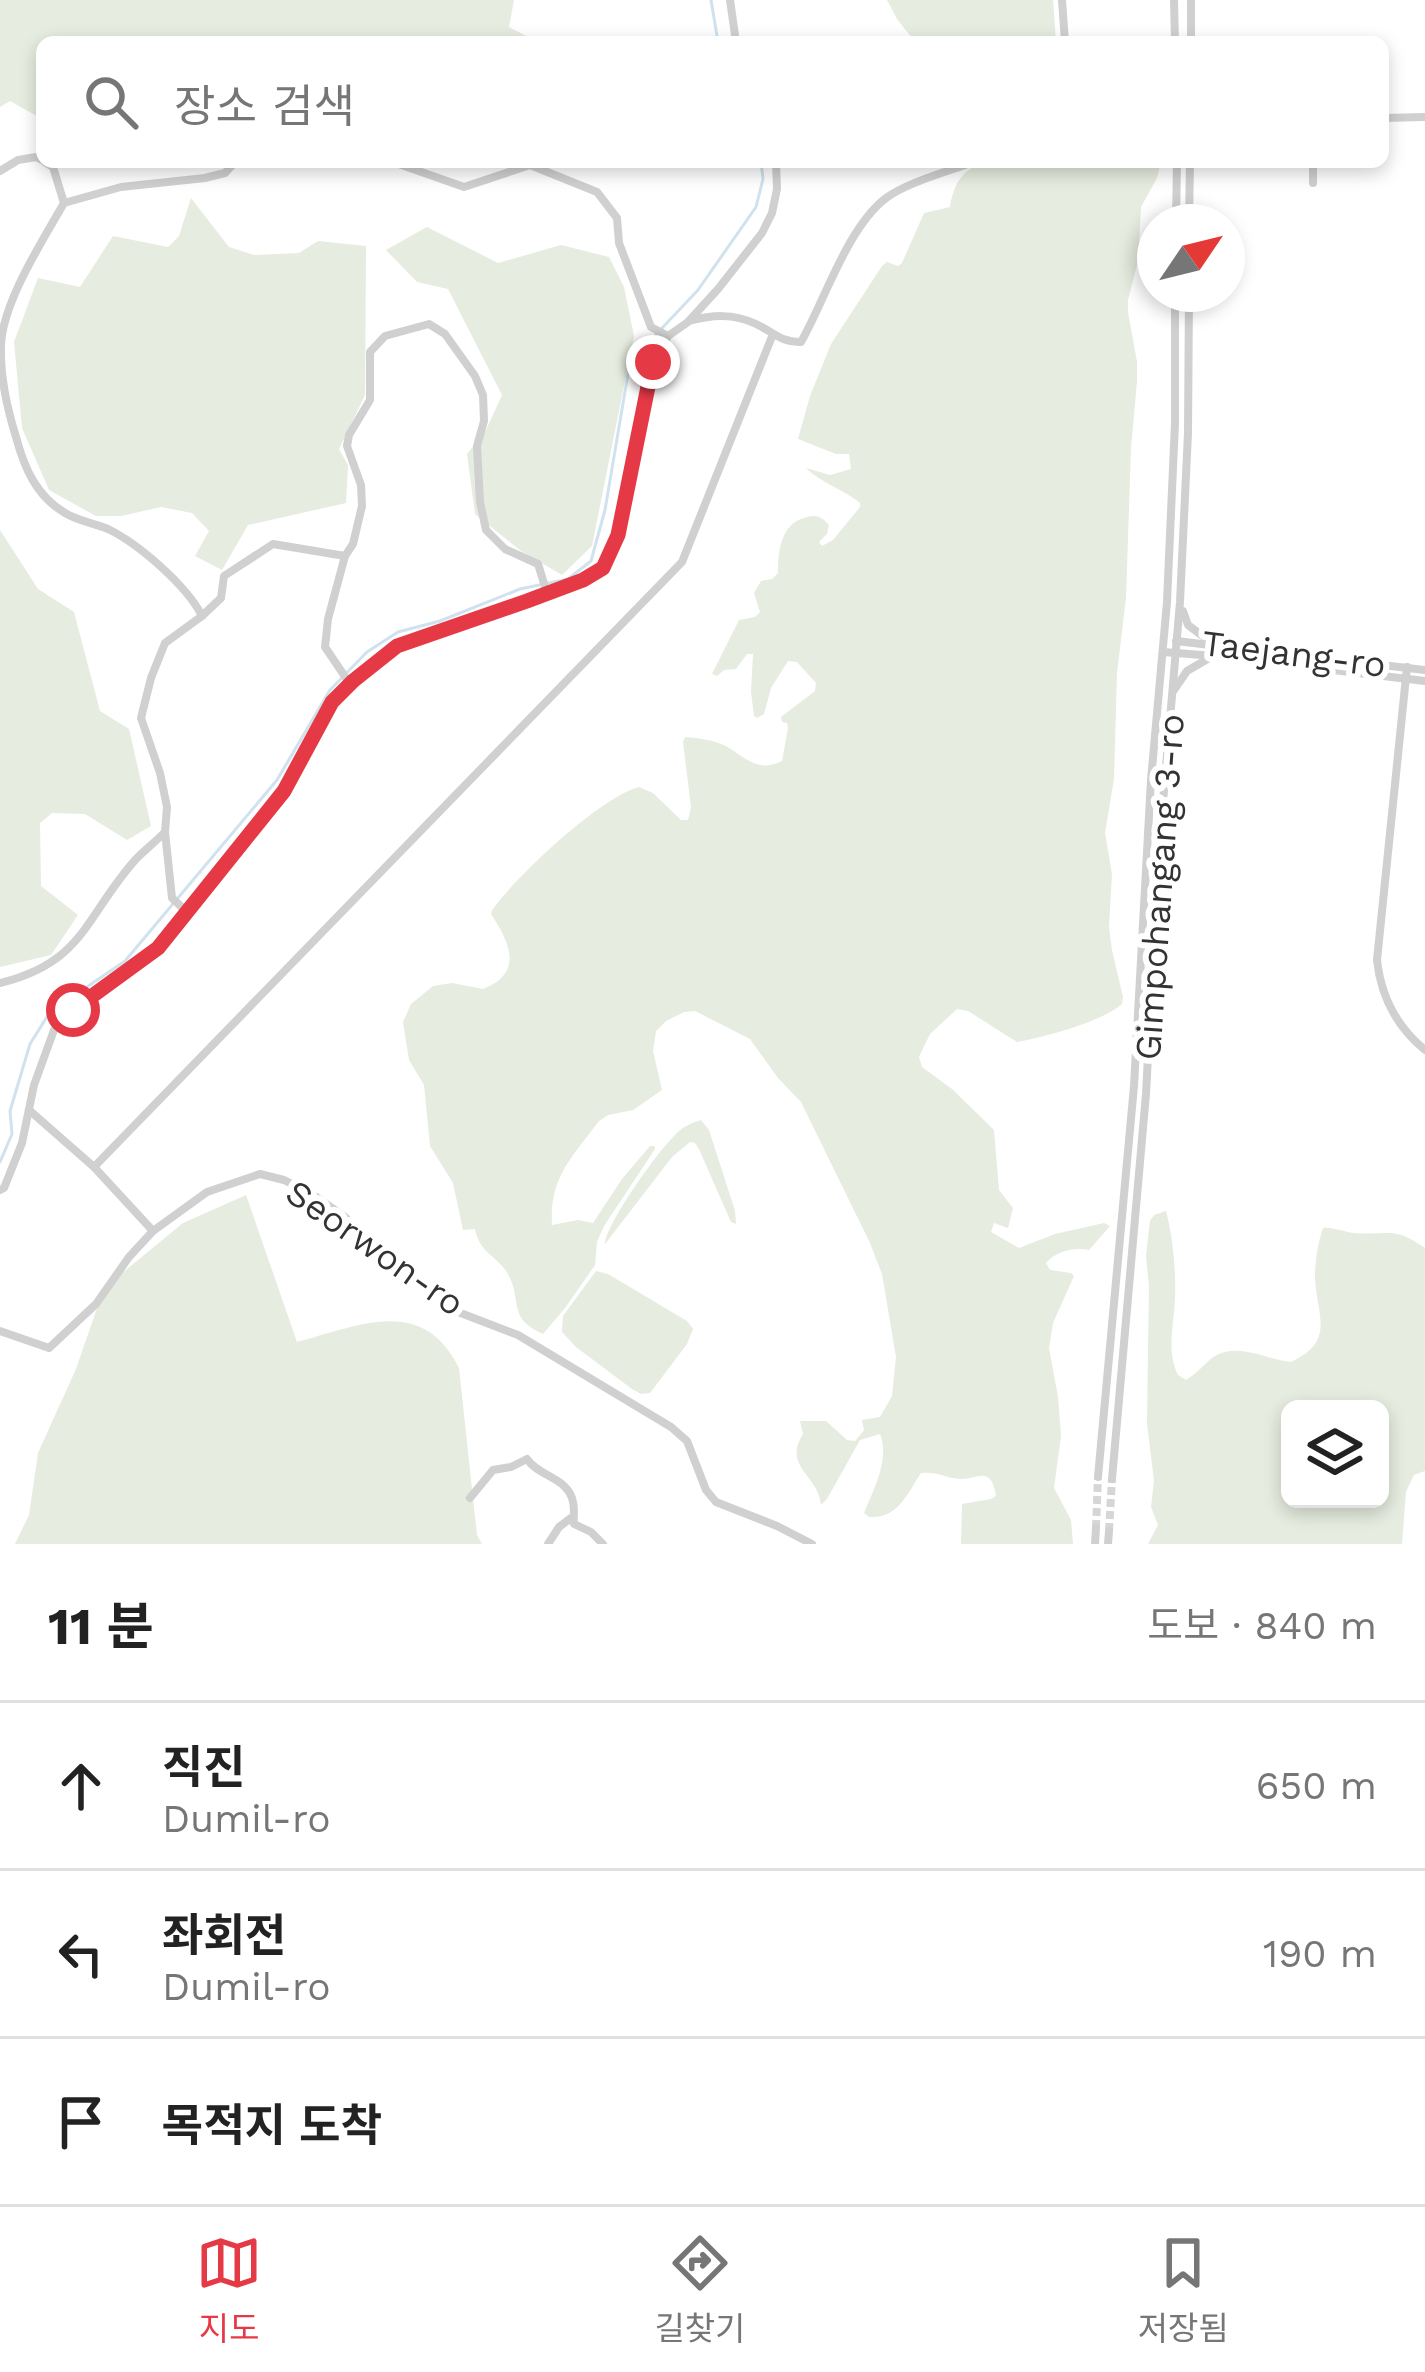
<!DOCTYPE html>
<html lang="ko">
<meta charset="utf-8">
<style>
body{margin:0;font-family:"Work Sans","Noto Sans KR",sans-serif;background:#f6f6f6;color:#222}
.controls{position:absolute;right:36px;bottom:36px;display:grid;overflow:hidden;border-radius:18px;box-shadow:0 6px 18px #0003}
.controls button{width:108px;height:108px;display:grid;place-items:center;padding:0;border:0;border-bottom:3px solid #e0e0e0;background:#fff;color:#222;font:60px sans-serif}
.compass{position:absolute;left:1137px;top:204px;width:108px;height:108px;border-radius:50%;background:#fff;box-shadow:0 6px 18px #0003;rotate:55deg}
.stop{position:absolute;width:36px;height:36px;margin:-27px;border:9px solid #e63946;border-radius:50%;background:#fff}
.stop.end{background:#e63946;border-color:#fff;box-shadow:0 3px 12px #0008}
.list{margin:0;padding:0;list-style:none}
h2{display:flex;justify-content:space-between;align-items:center;height:156px;margin:0;padding:0 48px;font-size:51px}
h2 small{font-size:39px;font-weight:400;color:#767676}
.list li{display:grid;grid-template-columns:78px 1fr auto;gap:36px;align-items:center;box-sizing:border-box;height:168px;padding:0 48px;border-top:3px solid #e0e0e0}
.list b{display:block;font-size:45px;white-space:nowrap}
.list p{margin:0;font-size:39px;white-space:nowrap;color:#767676}
.list em{font-size:39px;font-style:normal;color:#767676}
.icon{flex:none;width:66px;height:66px;fill:none;stroke:currentColor;stroke-width:2;stroke-linecap:round;stroke-linejoin:round}
.map{position:relative;flex:none;width:1425px;height:1544px;overflow:hidden}
.search{position:absolute;background:#fff;box-shadow:0 6px 18px #0003;left:36px;right:36px;top:36px;height:132px;display:flex;align-items:center;gap:30px;box-sizing:border-box;padding:0 42px;border-radius:18px;color:#767676;font-size:45px}
.sheet{height:660px;background:#fff}
nav{display:flex;justify-content:space-around;align-items:center;box-sizing:border-box;height:168px;border-top:3px solid #e0e0e0;background:#fff;font-size:33px;color:#767676}
nav a{display:grid;justify-items:center;gap:6px}
nav .on{color:#e63946}
.map>svg:first-child{display:block}
.green{fill:#e6ecdf;fill-rule:evenodd}
.lines{fill:none;stroke-linecap:round;stroke-linejoin:round}
.stream{stroke:#cfe2ee;stroke-width:3}
.minor-tunnel{stroke:#d6d6d6;stroke-width:8;stroke-dasharray:8 4;stroke-linecap:butt}
.minor{stroke:#d0d0d0;stroke-width:8}
.route{stroke:#e63946;stroke-width:15}
.labels{text-anchor:middle;dominant-baseline:central;stroke-width:12;stroke-linejoin:round;paint-order:stroke}
.street-label{font-size:36px;fill:#333;stroke:#fff}
</style>
<div class="map">
<svg width="1425" height="1544" viewBox="0 0 1425 1544">
<rect width="100%" height="100%" fill="#fff"/>
<g class="green">
<path d="M 0,0 L 514,0 L 509,27 L 538,42 L 42,42 L 42,119 L 10,101 L 0,107 Z"/>
<path d="M 887,0 L 1053,0 L 1056,42 L 915,42 L 897,19 Z"/>
<path d="M 986,162 L 1161,162 L 1157,178 L 1141,207 L 1138,261 L 1128,300 L 1128,312 L 1137,362 L 1137,381 L 1131,448 L 1126,598 L 1117,673 L 1114,779 L 1105,833 L 1112,874 L 1109,927 L 1112,950 L 1123,997 L 1122,1004 C 1101,1022 1045,1037 1017,1042 L 968,1011 L 957,1009 L 930,1034 L 919,1057 L 922,1067 L 952,1089 L 994,1130 L 999,1190 L 1013,1208 L 1008,1228 L 994,1223 L 991,1232 L 1019,1248 L 1055,1234 L 1104,1223 L 1110,1226 L 1089,1250 C 1074,1247 1056,1251 1046,1263 L 1050,1270 L 1071,1273 L 1074,1276 L 1053,1323 L 1049,1348 L 1058,1397 L 1061,1436 L 1054,1488 L 1071,1520 L 1073,1544 L 961,1544 L 962,1504 L 991,1499 L 996,1496 C 991,1464 977,1480 960,1479 C 946,1478 936,1471 921,1473 C 907,1494 898,1519 869,1517 L 864,1513 C 874,1489 890,1459 880,1434 L 860,1440 L 827,1499 L 821,1505 C 819,1475 782,1467 803,1434 L 800,1421 L 826,1421 L 847,1440 L 855,1441 L 864,1430 L 862,1420 L 880,1417 L 892,1396 L 896,1357 L 882,1274 L 870,1243 L 801,1102 L 778,1078 L 750,1039 L 695,1011 L 684,1012 L 666,1021 L 656,1031 L 653,1051 L 662,1090 L 633,1110 L 608,1115 L 599,1121 C 572,1157 549,1178 552,1225 L 578,1220 L 593,1223 L 622,1179 L 650,1146 L 655,1146 L 655,1149 L 604,1226 L 597,1242 L 595,1265 L 565,1308 L 543,1334 C 507,1318 522,1301 509,1276 C 499,1256 480,1255 475,1229 L 463,1230 L 453,1183 L 430,1146 L 424,1085 L 409,1060 L 403,1022 L 411,1004 L 433,986 L 452,983 L 483,989 C 524,973 510,943 491,914 L 492,910 C 518,875 599,798 639,787 L 653,793 L 681,820 L 688,820 L 691,807 L 683,742 L 685,737 C 698,738 714,740 726,746 C 746,758 758,773 782,761 L 788,728 L 787,723 L 782,722 L 781,717 L 815,691 L 816,683 L 797,662 L 788,661 L 771,688 L 764,714 L 757,718 L 754,716 L 751,692 L 753,654 L 747,654 L 736,669 L 724,670 L 717,676 L 712,674 L 739,620 L 755,617 L 760,612 L 754,593 L 761,581 L 772,579 L 778,573 C 778,554 780,527 801,519 C 815,514 820,515 829,525 L 827,534 L 819,542 L 822,546 L 833,540 L 860,507 L 860,503 C 843,489 821,483 806,468 L 830,475 L 851,469 L 849,454 L 836,454 L 798,439 L 810,396 L 831,344 L 882,266 L 887,262 L 898,266 L 902,263 L 924,213 L 950,207 C 954,183 962,169 986,162 Z"/>
<path d="M 191,198 L 229,247 L 254,255 L 299,253 L 318,241 L 366,246 L 365,395 L 339,449 L 348,465 L 346,503 L 248,525 L 222,570 L 195,556 L 209,531 L 192,513 L 161,507 L 121,516 L 96,516 L 49,490 L 22,428 L 14,342 L 38,278 L 80,287 L 113,236 L 168,247 L 179,236 Z"/>
<path d="M 427,227 L 498,263 L 561,245 L 609,257 L 624,287 L 634,336 L 592,546 L 562,575 L 521,551 L 475,514 L 467,454 L 486,430 L 502,395 L 448,289 L 417,282 L 386,250 Z"/>
<path d="M 0,530 L 38,589 L 74,612 L 100,711 L 129,729 L 151,826 L 127,840 L 85,814 L 52,813 L 40,823 L 41,886 L 78,915 L 51,955 L 0,967 Z"/>
<path d="M 701,1120 L 709,1130 L 735,1211 L 736,1224 L 731,1222 L 699,1149 L 695,1143 L 690,1142 L 672,1157 L 605,1244 C 606,1224 658,1151 675,1135 C 682,1127 691,1123 701,1120 Z"/>
<path d="M 246,1195 L 297,1342 C 360,1325 423,1295 459,1368 L 477,1535 L 482,1544 L 15,1544 L 29,1515 L 38,1453 L 76,1369 L 104,1288 L 183,1223 Z"/>
<path d="M 1166,1211 C 1173,1238 1176,1270 1175,1298 C 1174,1324 1166,1351 1178,1375 L 1186,1380 C 1199,1373 1206,1360 1219,1354 C 1242,1344 1268,1360 1291,1362 C 1337,1341 1316,1314 1315,1277 C 1315,1261 1318,1242 1323,1228 C 1334,1227 1343,1232 1354,1233 C 1388,1236 1393,1225 1425,1248 L 1425,1471 L 1414,1475 L 1406,1492 L 1402,1544 L 1148,1544 L 1158,1525 L 1151,1507 L 1154,1481 L 1147,1423 L 1149,1286 L 1146,1256 L 1150,1221 L 1154,1215 ZM 1290,1409 L 1380,1409 L 1380,1499 L 1290,1499 Z"/>
<path d="M 596,1271 L 608,1274 L 687,1321 L 693,1329 L 687,1344 L 650,1393 L 641,1394 L 632,1389 L 576,1347 L 562,1332 L 563,1316 Z"/>
</g>
<g class="lines">
<g class="stream">
<path d="M 711,0 L 718,42"/>
<path d="M 0,1162 L 12,1134 L 10,1111 L 30,1044 L 50,1012 L 125,961 L 277,780 L 330,690 L 367,652 L 398,632 L 440,621 L 520,589 L 568,579 L 591,561 L 605,510 L 630,362 L 698,290 L 756,207 L 763,179 L 761,162"/>
</g>
<g class="minor-tunnel">
<path d="M 1096,1528 L 1098,1477"/>
<path d="M 1109,1531 L 1112,1479"/>
</g>
<g class="minor">
<path d="M 730,0 L 736,42"/>
<path d="M 1062,0 L 1065,42"/>
<path d="M 1174,0 L 1175,42"/>
<path d="M 1191,0 L 1191,42"/>
<path d="M 1383,118 L 1425,117"/>
<path d="M 45,162 L 53,167 L 64,203 C 43,240 2,303 1,346 C 0,376 7,408 16,437 C 24,467 36,496 65,513 C 78,521 94,523 108,529 C 139,544 187,586 202,616 L 165,643 L 151,678 L 141,718 L 160,773 L 167,807 L 165,832 L 172,898 L 186,911"/>
<path d="M 393,162 L 464,187 L 530,165 L 597,192 L 617,218 L 619,243 L 651,327 L 668,336"/>
<path d="M 0,171 L 18,160 L 36,157 L 42,160"/>
<path d="M 1313,183 L 1313,162"/>
<path d="M 64,203 L 121,187 L 205,178 L 225,173 L 235,162"/>
<path d="M 1176,222 L 1177,162"/>
<path d="M 1189,222 L 1190,162"/>
<path d="M 689,321 C 712,315 733,313 756,324 C 773,332 782,343 801,342 C 825,300 847,228 886,198 C 908,182 947,172 973,162"/>
<path d="M 1183,611 L 1188,625 L 1212,643"/>
<path d="M 202,616 L 221,598 L 224,576 L 273,544 L 345,556"/>
<path d="M 1176,641 L 1425,670"/>
<path d="M 1163,652 L 1215,656 L 1425,681"/>
<path d="M 1407,667 L 1377,960 C 1381,997 1397,1027 1425,1050"/>
<path d="M 350,684 L 325,647 L 328,619 L 345,556 L 353,544 L 362,506 L 361,485 L 347,446 L 349,435 L 370,400 L 370,352 L 385,336 L 429,324 L 445,334 L 475,376 L 483,395 L 484,421 L 477,446 L 480,502 L 486,530 L 505,549 L 538,564 L 547,593"/>
<path d="M 1174,690 L 1187,671 L 1211,657"/>
<path d="M 0,983 C 85,962 85,916 136,859 C 145,850 155,842 164,833"/>
<path d="M 29,1110 L 94,1167 L 153,1231"/>
<path d="M 94,1167 L 682,562 L 773,334"/>
<path d="M 0,1190 L 4,1188 L 22,1143 L 34,1085 L 54,1030 L 73,1010 L 158,948 L 202,889 L 284,791 L 332,702 L 353,681 L 397,646 L 527,601 L 583,580 L 603,568 L 618,535 L 653,362 L 668,336 L 688,322 L 718,289 L 762,233 L 772,213 L 777,189 L 776,162"/>
<path d="M 0,1331 L 49,1348 L 96,1304 L 129,1257 L 153,1231 L 207,1192 L 260,1174 L 284,1180 L 312,1194 L 345,1217 L 389,1265 L 458,1312 L 518,1335 L 671,1427 L 687,1441 L 706,1490 L 716,1502 L 777,1526 L 812,1544"/>
<path d="M 1098,1477 L 1134,1086 L 1151,780 L 1167,602 L 1175,423 L 1175,294"/>
<path d="M 1112,1479 L 1146,1094 L 1159,849 L 1180,602 L 1188,433 L 1189,294"/>
<path d="M 470,1498 L 493,1470 L 511,1467 L 527,1459 C 539,1477 569,1478 573,1502 C 575,1509 573,1517 574,1524 L 591,1532 L 603,1544"/>
<path d="M 548,1544 L 559,1527 L 571,1518"/>
<path d="M 1095,1544 L 1096,1528"/>
<path d="M 1108,1544 L 1109,1531"/>
</g>
</g>
<g class="lines">
<path class="route" d="M 73,1010 L 158,948 L 284,791 L 332,702 L 353,681 L 397,646 L 527,601 L 583,580 L 603,568 L 618,535 L 653,362"/>
</g>
<g class="labels">
<g class="street-label">
<text transform="translate(1294 654) rotate(7)">Taejang-ro</text>
<text transform="translate(1160 887) rotate(-86)">Gimpohangang 3-ro</text>
<text transform="translate(375 1248) rotate(35)">Seorwon-ro</text>
</g>
</g>
</svg>
<div class="controls">
<button><svg class="icon" aria-label="layers" viewBox="0 0 24 24"><path d="M12 4l9 5-9 5-9-5zM3 14l9 5 9-5"/></svg></button>
</div>
<svg class="compass" viewBox="-18 -18 36 36"><path d="M0-13l5 13h-10z" fill="#e53935"/><path d="M0 13l5-13h-10z" fill="#767676"/></svg>
<div class="stop" style="left:73px;top:1010px"></div>
<div class="stop end" style="left:653px;top:362px"></div>
<div class="search"><svg class="icon" aria-label="search" viewBox="0 0 24 24"><circle cx="10" cy="10" r="6"/><path d="M15 15l6 6"/></svg>장소 검색</div>
</div>
<section class="sheet">
<h2>11 분<small>도보 · 840 m</small></h2>
<ul class="list">
<li><svg class="icon" aria-label="ahead" viewBox="0 0 24 24"><path d="M12 20V5M6 11l6-6 6 6"/></svg><div><b>직진</b><p>Dumil-ro</p></div><em>650 m</em></li>
<li><svg class="icon" aria-label="left" viewBox="0 0 24 24"><path d="M17 20v-9H6M10 6l-5 5 5 5"/></svg><div><b>좌회전</b><p>Dumil-ro</p></div><em>190 m</em></li>
<li><svg class="icon" aria-label="arrive" viewBox="0 0 24 24"><path d="M6 21V4h12l-3 4 3 4H6"/></svg><div><b>목적지 도착</b></div></li>
</ul>
</section>
<nav>
<a class="on"><svg class="icon" aria-label="map" viewBox="0 0 24 24"><path d="M3 6l6-2 6 2 6-2v14l-6 2-6-2-6 2zM9 4v14M15 6v14"/></svg>지도</a>
<a><svg class="icon" aria-label="directions" viewBox="0 0 24 24"><path d="M12 3l9 9-9 9-9-9zM9 14v-3h6M13 9l2 2-2 2"/></svg>길찾기</a>
<a><svg class="icon" aria-label="saved" viewBox="0 0 24 24"><path d="M7 4h10v16l-5-4-5 4z"/></svg>저장됨</a>
</nav>
